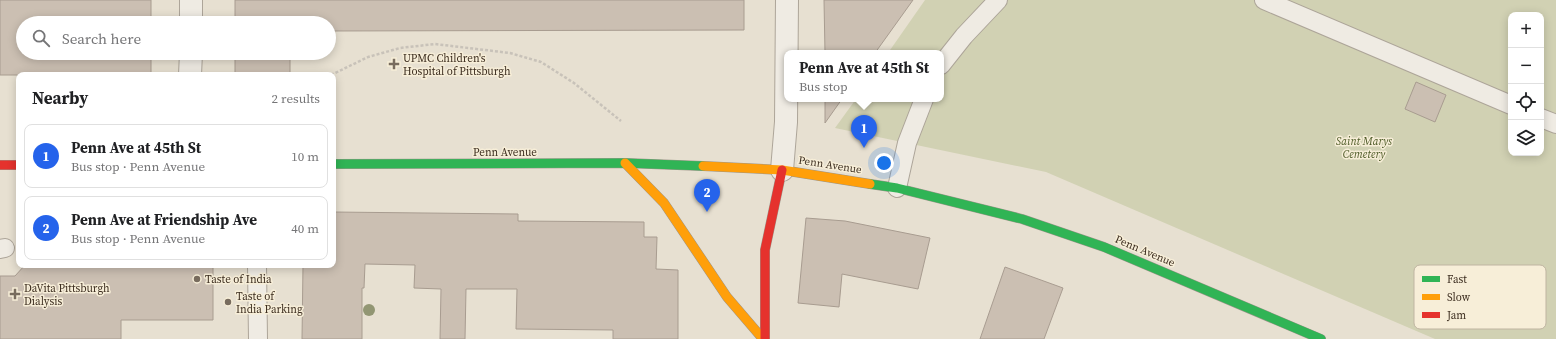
<!DOCTYPE html>
<meta charset="utf-8">
<style>
body{margin:0;font-family:"Source Serif 4",serif;background:#f2f2f2;color:#202124}
.controls{position:absolute;right:12px;top:12px;display:grid;overflow:hidden;border-radius:8px;box-shadow:0 2px 10px #0003}
.controls button{width:36px;height:36px;display:grid;place-items:center;padding:0;border:0;border-bottom:1px solid #e0e0e0;background:#fff;color:#202124;font:20px sans-serif}
.you{position:absolute;left:884px;top:163px;width:14px;height:14px;margin:-10px;border:3px solid #fff;border-radius:50%;background:#1a73e8;box-shadow:0 0 0 6px #1a73e833}
.badge{display:grid;place-items:center;width:26px;height:26px;border-radius:50%;background:#2563eb;color:#fff;font-size:13px;font-weight:700}
.pin{position:absolute;translate:-50% -33px;filter:drop-shadow(0 1px 2px #0008)}
.pin::after{content:'';position:absolute;top:21px;width:14px;height:12px;background:inherit;clip-path:polygon(0 0,100% 0,50% 100%)}
.popup{position:absolute;left:784px;top:50px;width:160px;height:52px;box-sizing:border-box;display:grid;place-content:center;border-radius:8px;background:#fff;filter:drop-shadow(0 1px 3px #0005);font-size:13px;white-space:nowrap;color:#757577}
.popup b{font-size:15px;color:#202124}
.popup::after{content:'';position:absolute;left:50%;top:100%;margin-left:-8px;border:8px solid transparent;border-top-color:#fff}
.list{margin:0;padding:0;list-style:none}
h2{display:flex;justify-content:space-between;align-items:center;height:52px;margin:0;padding:0 16px;font-size:17px}
h2 small{font-size:13px;font-weight:400;color:#757577}
.list li{display:grid;grid-template-columns:26px 1fr auto;gap:12px;align-items:center;box-sizing:border-box;height:64px;margin:0 8px 8px;padding:0 8px;border:1px solid #e0e0e0;border-radius:8px}
.list b{display:block;font-size:15px;white-space:nowrap}
.list p{margin:0;font-size:13px;white-space:nowrap;color:#757577}
.list em{font-size:13px;font-style:normal;color:#757577}
.icon{flex:none;width:22px;height:22px;fill:none;stroke:currentColor;stroke-width:2;stroke-linecap:round;stroke-linejoin:round}
.map{position:relative;flex:none;width:1556px;height:339px;overflow:hidden}
.search{position:absolute;background:#fff;box-shadow:0 2px 10px #0003;left:16px;top:16px;width:320px;height:44px;display:flex;align-items:center;gap:10px;box-sizing:border-box;padding:0 14px;border-radius:22px;color:#757577;font-size:15px}
.panel{position:absolute;background:#fff;box-shadow:0 2px 10px #0003;left:16px;top:72px;width:320px;height:196px;border-radius:8px}
.map>svg:first-child{display:block}
.cemetery{fill:#d1d1b3;fill-rule:evenodd}
.building{fill:#cbbfb2;stroke:#a89c90}
.lines{fill:none;stroke-linecap:round;stroke-linejoin:round}
.lane-casing{stroke:#ada599;stroke-width:20}
.street-casing{stroke:#ada599;stroke-width:24}
.fast-casing{stroke:#9c958a;stroke-width:10}
.slow-casing{stroke:#9c958a;stroke-width:10}
.jam-casing{stroke:#9c958a;stroke-width:10}
.path{stroke:#c8c2b9;stroke-width:2.5;stroke-dasharray:3 2;stroke-linecap:butt}
.lane{stroke:#efebe3;stroke-width:18}
.street{stroke:#efebe3;stroke-width:22}
.fast{stroke:#30b455;stroke-width:9}
.slow{stroke:#ff9f0a;stroke-width:9}
.jam{stroke:#e5322d;stroke-width:9}
.tree{fill:#929673}
.poi-dot{fill:#786c5e;stroke:#f7eed8;stroke-width:1.5}
.labels{text-anchor:middle;dominant-baseline:central;stroke-width:3;stroke-linejoin:round;paint-order:stroke}
.poi-label{font-size:11px;fill:#3d2e20;stroke:#f7eed8;text-anchor:start}
.park-label{font-size:11px;font-style:italic;fill:#4d5a26;stroke:#f7eed8}
.street-label{font-size:11px;fill:#3d2e20;stroke:#f7eed8}
.key{fill:#f7eed8;stroke:#bfb4a1;stroke-width:1}
.key-label{font-size:11px;fill:#3d2e20}
</style>
<div class="map">
<svg width="1556" height="339" viewBox="0 0 1556 339">
<rect width="100%" height="100%" fill="#e7e0d1"/>
<path class="cemetery" d="M 925,0 L 1556,0 L 1556,339 L 1435,339 L 1046,172 L 835,128 L 856,99 L 941,99 L 941,53 L 888,53 ZM 1511,15 L 1541,15 L 1541,153 L 1511,153 Z"/>
<g class="building">
<path d="M 0,0 L 151,0 L 151,23 L 23,23 L 23,53 L 151,53 L 151,75 L 0,75 Z"/>
<path d="M 235,0 L 744,0 L 744,30 L 329,31 L 329,23 L 235,23 Z"/>
<path d="M 824,0 L 913,0 L 875,53 L 825,53 Z"/>
<rect x="235" y="53" width="55" height="22"/>
<path d="M 1416,82 L 1446,95 L 1435,122 L 1405,109 Z"/>
<path d="M 825,99 L 842,99 L 825,123 Z"/>
<path d="M 333,212 L 518,214 L 518,221 L 644,222 L 644,237 L 657,237 L 656,269 L 678,270 L 678,339 L 613,339 L 613,330 L 516,329 L 517,289 L 466,289 L 465,339 L 440,339 L 441,289 L 414,288 L 415,265 L 365,264 L 364,288 L 362,288 L 362,339 L 302,339 L 303,265 L 333,265 Z"/>
<path d="M 806,218 L 845,221 L 930,238 L 918,289 L 842,274 L 839,307 L 798,303 Z"/>
<path d="M 25,265 L 213,265 L 213,320 L 121,320 L 121,339 L 0,339 L 0,276 L 15,276 Z"/>
<path d="M 1005,267 L 1063,288 L 1044,339 L 980,339 Z"/>
</g>
<g class="lines">
<g class="lane-casing">
<g id="lane">
<path d="M 1264,0 L 1511,105"/>
<path d="M 941,65 L 964,36 L 998,0"/>
<path d="M 1541,118 L 1556,124"/>
<path d="M 897,188 L 907,143 L 924,99"/>
<path d="M 0,249 L 5,248"/>
<path d="M 257,265 L 258,339"/>
</g>
</g>
<g class="street-casing">
<g id="street">
<path d="M 191,23 L 191,0"/>
<path d="M 190,75 L 191,53"/>
<path d="M 782,170 L 786,122 L 787,0"/>
</g>
</g>
<g class="fast-casing">
<g id="fast">
<path d="M 333,164 L 625,163 L 703,166"/>
<path d="M 870,184 L 897,188 L 1022,219 L 1104,247 L 1321,339"/>
</g>
</g>
<g class="slow-casing">
<g id="slow">
<path d="M 625,163 L 664,203 L 727,297 L 763,339"/>
<path d="M 703,166 L 782,170 L 870,184"/>
</g>
</g>
<g class="jam-casing">
<g id="jam">
<path d="M 0,165 L 19,165"/>
<path d="M 765,339 L 765,250 L 782,170"/>
</g>
</g>
<path class="path" d="M 331,75 L 368,57 L 400,48 L 435,44 L 510,53 L 541,62 L 574,83 L 621,121"/>
<use href="#lane" class="lane"/>
<use href="#street" class="street"/>
<use href="#fast" class="fast"/>
<use href="#slow" class="slow"/>
<use href="#jam" class="jam"/>
</g>
<circle class="tree" cx="369" cy="310" r="6"/>
<g class="poi-dot">
<path d="M392 58h4v4h4v4h-4v4h-4v-4h-4v-4h4z"/>
<circle cx="197" cy="279" r="4"/>
<path d="M13 288h4v4h4v4h-4v4h-4v-4h-4v-4h4z"/>
<circle cx="228" cy="302" r="4"/>
</g>
<g class="labels">
<g class="poi-label">
<text x="403" y="58">UPMC Children's<tspan x="403" dy="13">Hospital of Pittsburgh</tspan></text>
<text x="205" y="279">Taste of India</text>
<text x="24" y="288">DaVita Pittsburgh<tspan x="24" dy="13">Dialysis</tspan></text>
<text x="236" y="296">Taste of<tspan x="236" dy="13">India Parking</tspan></text>
</g>
<g class="park-label">
<text x="1364" y="141">Saint Marys<tspan x="1364" dy="13">Cemetery</tspan></text>
</g>
<g class="street-label">
<text x="505" y="152">Penn Avenue</text>
<text transform="translate(830 165) rotate(9)">Penn Avenue</text>
<text transform="translate(1145 251) rotate(23)">Penn Avenue</text>
</g>
</g>
<rect x="1414" y="265" width="132" height="64" rx="6" class="key"/>
<rect x="1422" y="276" width="18" height="6" fill="#30b455"/>
<rect x="1422" y="294" width="18" height="6" fill="#ff9f0a"/>
<rect x="1422" y="312" width="18" height="6" fill="#e5322d"/>
<g class="key-label">
<text x="1447" y="283">Fast</text>
<text x="1447" y="301">Slow</text>
<text x="1447" y="319">Jam</text>
</g>
</svg>
<div class="controls">
<button>+</button>
<button>−</button>
<button><svg class="icon" aria-label="locate" viewBox="0 0 24 24"><circle cx="12" cy="12" r="6"/><path d="M12 2v4M12 18v4M2 12h4M18 12h4"/></svg></button>
<button><svg class="icon" aria-label="layers" viewBox="0 0 24 24"><path d="M12 4l9 5-9 5-9-5zM3 14l9 5 9-5"/></svg></button>
</div>
<div class="you"></div>
<div class="pin badge" style="left:864px;top:148px">1</div>
<div class="popup"><b>Penn Ave at 45th St</b>Bus stop</div>
<div class="pin badge" style="left:707px;top:212px">2</div>
<div class="search"><svg class="icon" aria-label="search" viewBox="0 0 24 24"><circle cx="10" cy="10" r="6"/><path d="M15 15l6 6"/></svg>Search here</div>
<section class="panel">
<h2>Nearby<small>2 results</small></h2>
<ul class="list">
<li><span class="badge">1</span><div><b>Penn Ave at 45th St</b><p>Bus stop · Penn Avenue</p></div><em>10 m</em></li>
<li><span class="badge">2</span><div><b>Penn Ave at Friendship Ave</b><p>Bus stop · Penn Avenue</p></div><em>40 m</em></li>
</ul>
</section>
</div>
